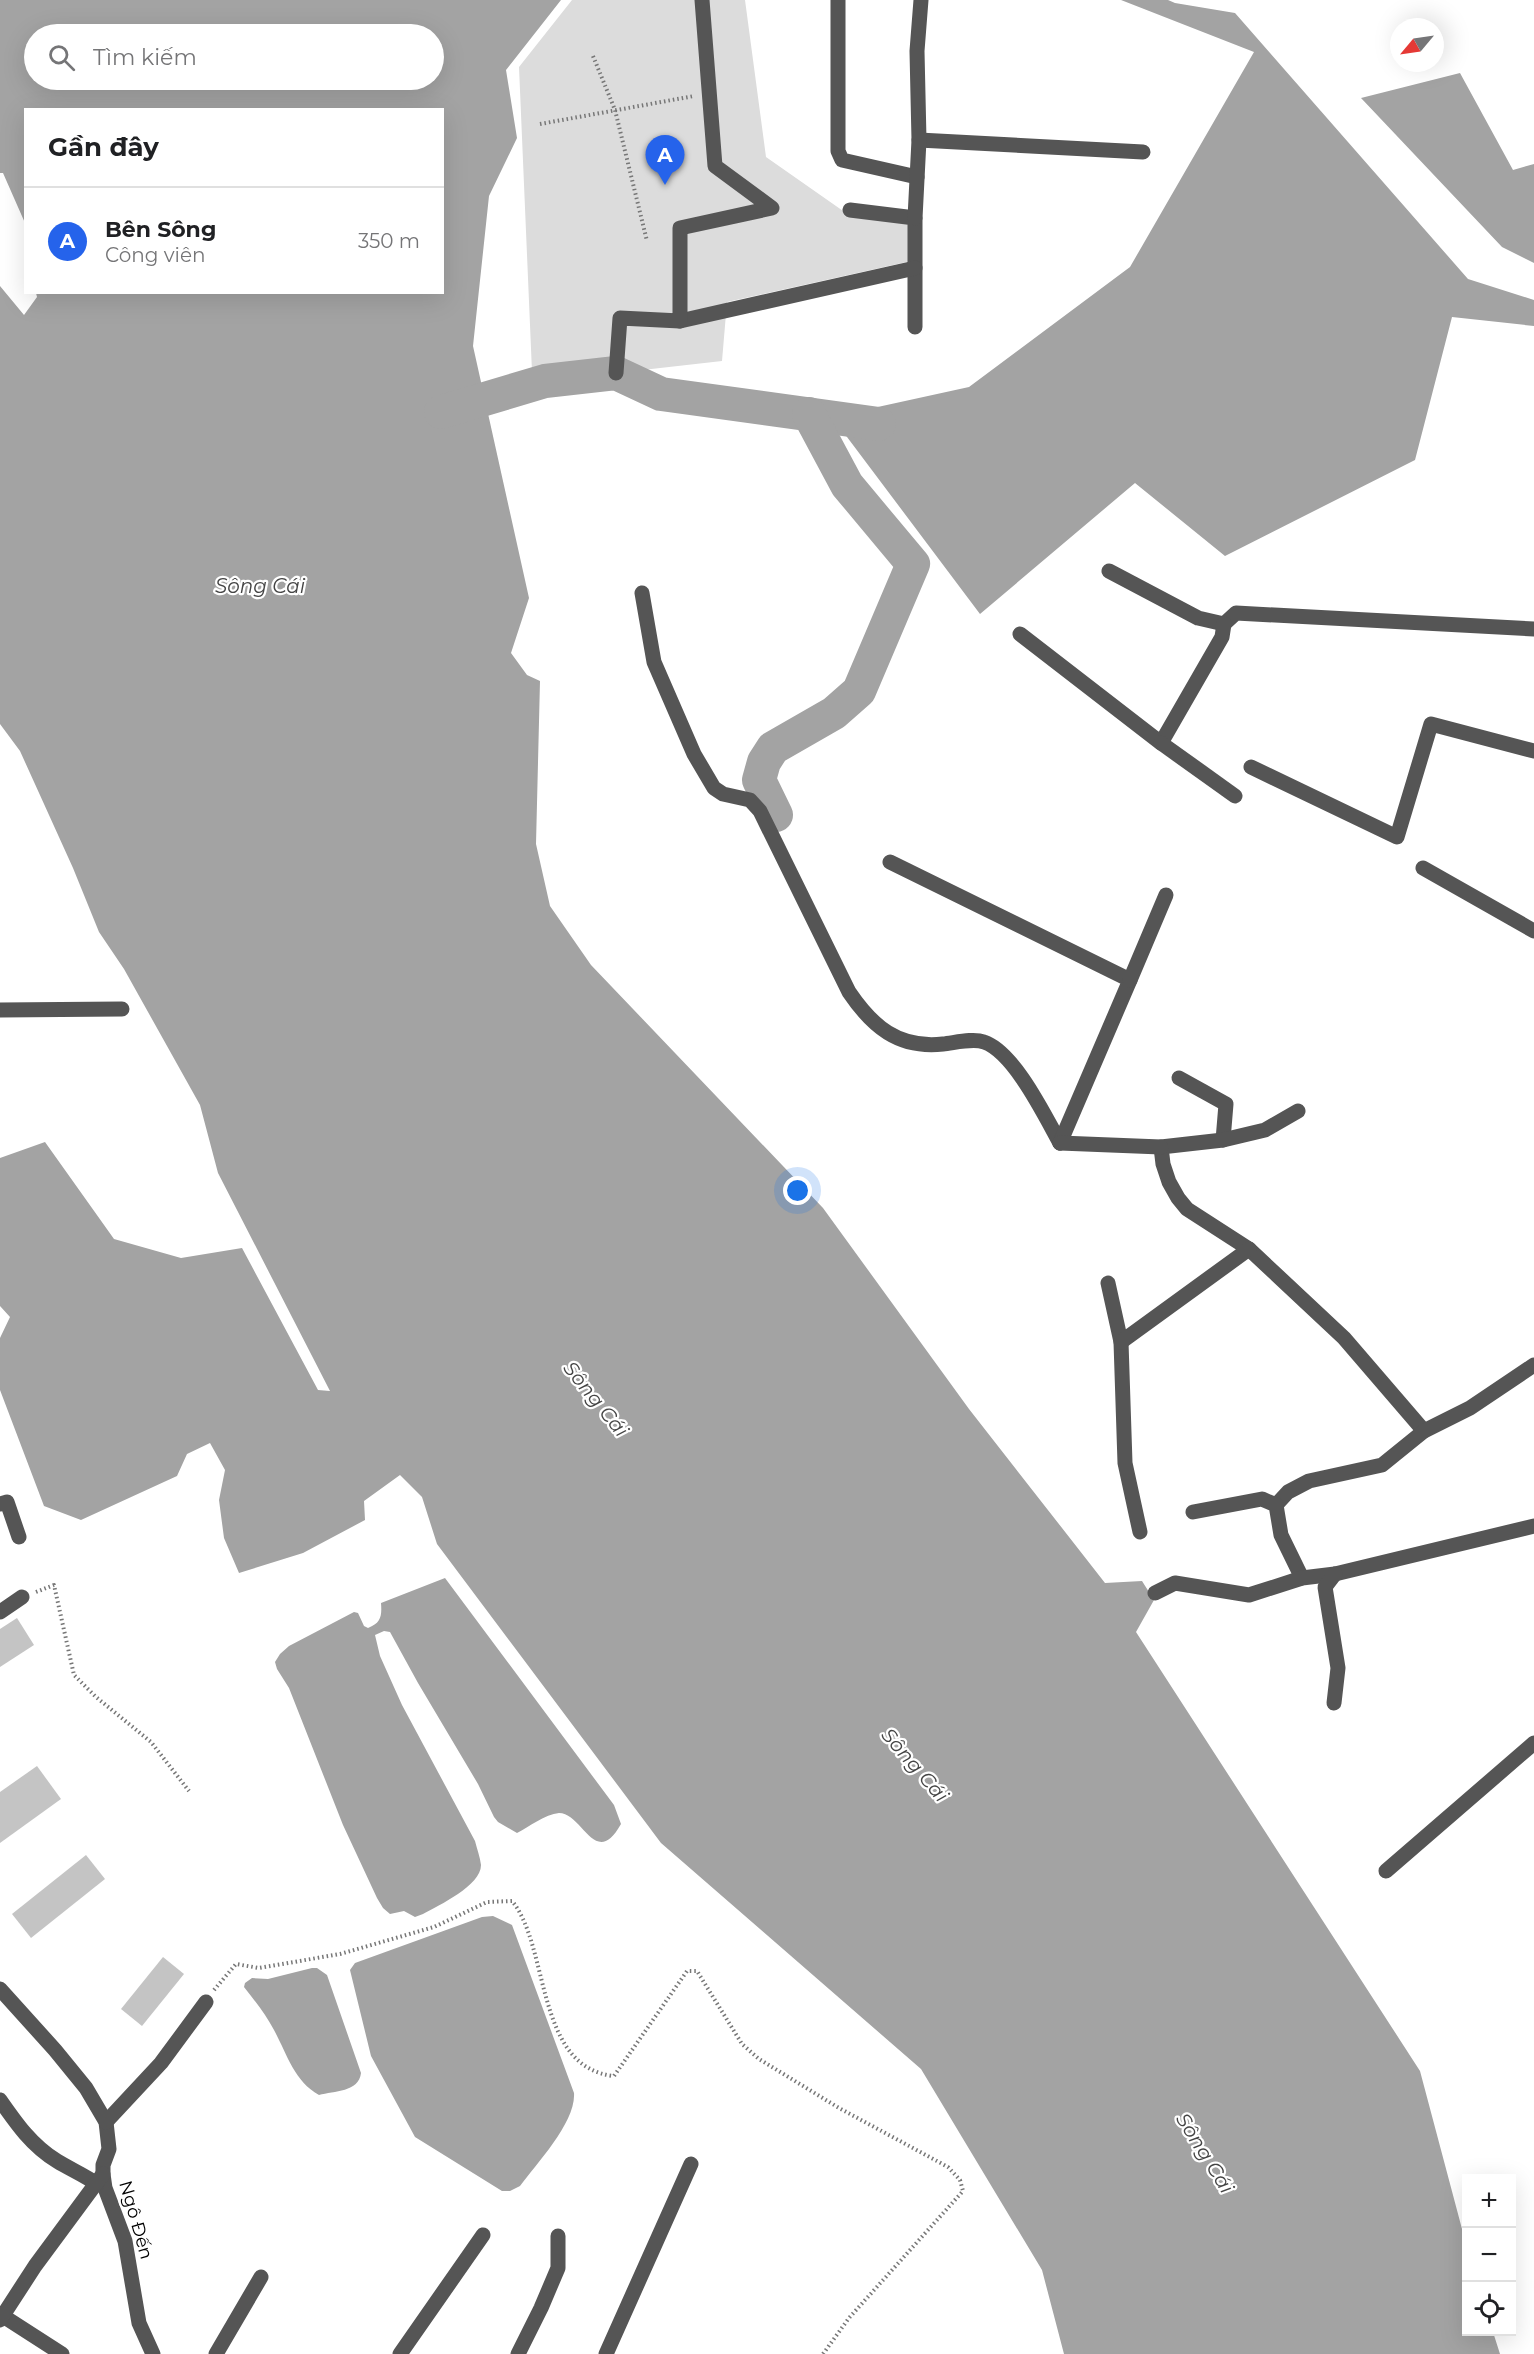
<!DOCTYPE html>
<html lang="vi">
<meta charset="utf-8">
<style>
body{margin:0;font-family:Montserrat,sans-serif;background:#f6f6f6;color:#202124}
.controls{position:absolute;right:18px;bottom:18px;display:grid;overflow:hidden;border-radius:0px;box-shadow:0 6px 24px #0002}
.controls button{width:54px;height:54px;display:grid;place-items:center;padding:0;border:0;border-bottom:2px solid #e0e0e0;background:#fff;color:#202124;font:30px sans-serif}
.compass{position:absolute;left:1390px;top:18px;width:54px;height:54px;border-radius:50%;background:#fff;box-shadow:0 6px 24px #0002;rotate:241deg}
.you{position:absolute;left:798px;top:1191px;width:21px;height:21px;margin:-15px;border:4px solid #fff;border-radius:50%;background:#1a73e8;box-shadow:0 0 0 9px #1a73e833}
.badge{display:grid;place-items:center;width:39px;height:39px;border-radius:50%;background:#2563eb;color:#fff;font-size:20px;font-weight:700}
.pin{position:absolute;translate:-50% -50px;filter:drop-shadow(0 2px 3px #0008)}
.pin::after{content:'';position:absolute;top:32px;width:21px;height:18px;background:inherit;clip-path:polygon(0 0,100% 0,50% 100%)}
.list{margin:0;padding:0;list-style:none}
h2{display:flex;justify-content:space-between;align-items:center;height:78px;margin:0;padding:0 24px;font-size:26px}
h2 small{font-size:20px;font-weight:400;color:#757577}
.list li{display:grid;grid-template-columns:39px 1fr auto;gap:18px;align-items:center;box-sizing:border-box;height:108px;padding:0 24px;border-top:2px solid #e0e0e0}
.list b{display:block;font-size:22px;white-space:nowrap}
.list p{margin:0;font-size:20px;white-space:nowrap;color:#757577}
.list em{font-size:20px;font-style:normal;color:#757577}
.icon{flex:none;width:33px;height:33px;fill:none;stroke:currentColor;stroke-width:2;stroke-linecap:round;stroke-linejoin:round}
.map{position:relative;flex:none;width:1534px;height:2354px;overflow:hidden}
.search{position:absolute;background:#fff;box-shadow:0 6px 24px #0002;left:24px;top:24px;width:420px;height:66px;display:flex;align-items:center;gap:15px;box-sizing:border-box;padding:0 21px;border-radius:33px;color:#757577;font-size:22px}
.panel{position:absolute;background:#fff;box-shadow:0 6px 24px #0002;left:24px;top:108px;width:420px;height:186px;border-radius:0px}
.map>svg:first-child{display:block}
.green{fill:#dcdcdc}
.water{fill:#a3a3a3;fill-rule:evenodd}
.lines{fill:none;stroke-linecap:round;stroke-linejoin:round}
.river{stroke:#a3a3a3;stroke-width:34}
.building{fill:#c4c4c4}
.path{stroke:#777;stroke-width:4;stroke-dasharray:1.5 3;stroke-linecap:butt}
.minor{stroke:#555;stroke-width:15}
.labels{text-anchor:middle;dominant-baseline:central;stroke-width:4.5;stroke-linejoin:round;paint-order:stroke}
.street-label{font-size:18px;fill:#000;stroke:#fff}
.water-label{font-size:20px;font-style:italic;fill:#444;stroke:#fff}
</style>
<div class="map">
<svg width="1534" height="2354" viewBox="0 0 1534 2354">
<rect width="100%" height="100%" fill="#fff"/>
<path class="green" d="M 572,0 L 745,0 L 766,157 L 846,213 L 911,222 L 911,261 L 727,302 L 722,361 L 616,373 L 532,372 L 519,67 Z"/>
<g class="water">
<path d="M 0,0 L 561,0 L 506,70 L 517,138 L 489,196 L 473,346 L 529,598 L 511,653 L 527,675 L 540,681 L 536,844 L 550,906 L 591,965 L 823,1208 L 969,1409 L 1105,1583 L 1142,1581 L 1154,1600 L 1136,1632 L 1420,2071 L 1466,2244 L 1466,2332 L 1493,2332 L 1500,2354 L 1064,2354 L 1042,2270 L 921,2069 L 661,1843 L 437,1544 L 422,1497 L 400,1475 L 364,1501 L 365,1520 L 303,1553 L 239,1573 L 224,1538 L 219,1500 L 225,1470 L 210,1443 L 187,1454 L 177,1476 L 81,1520 L 44,1506 L 0,1390 L 0,1338 L 10,1317 L 0,1306 L 0,1158 L 45,1142 L 114,1239 L 181,1258 L 242,1248 L 318,1390 L 330,1391 L 218,1173 L 200,1105 L 124,969 L 99,932 L 73,868 L 20,751 L 0,724 L 0,286 L 24,315 L 37,297 L 36,293 L 442,292 L 442,110 L 26,110 L 25,223 L 3,173 L 0,173 ZM 34,34 L 434,34 L 434,80 L 34,80 Z"/>
<path d="M 1121,0 L 1168,0 L 1175,3 L 1235,13 L 1468,279 L 1534,300 L 1534,326 L 1452,317 L 1415,460 L 1225,556 L 1135,483 L 980,614 L 832,417 L 969,387 L 1130,267 L 1254,52 Z"/>
<path d="M 1460,73 L 1513,170 L 1534,164 L 1534,263 L 1502,247 L 1361,98 Z"/>
<path d="M 445,1578 L 614,1805 L 621,1824 C 595,1870 583,1813 559,1813 C 545,1814 529,1827 517,1833 L 498,1822 L 494,1817 L 478,1784 L 418,1683 L 390,1632 L 384,1631 L 375,1635 L 380,1656 L 402,1705 L 475,1841 C 477,1849 480,1857 481,1865 C 481,1886 439,1905 423,1914 L 415,1917 L 404,1911 L 390,1914 L 383,1908 L 377,1898 L 343,1825 L 289,1688 L 277,1669 L 275,1662 L 280,1654 L 289,1646 L 354,1612 L 358,1613 L 364,1626 L 368,1628 C 381,1623 382,1616 381,1603 Z"/>
<path d="M 493,1916 L 512,1925 L 574,2093 C 576,2122 537,2163 520,2186 L 510,2191 L 502,2191 L 415,2137 L 371,2056 L 350,1970 L 355,1963 L 482,1917 Z"/>
<path d="M 312,1968 L 317,1968 L 327,1975 L 361,2073 C 359,2092 334,2091 319,2095 C 294,2081 287,2054 274,2030 C 266,2015 255,2001 244,1987 L 245,1983 L 252,1978 L 268,1979 Z"/>
</g>
<g class="lines">
<g class="river">
<path d="M 441,412 L 545,381 L 616,373 L 661,394 L 879,424"/>
<path d="M 776,815 L 759,780 L 764,762 L 773,748 L 834,713 L 859,691 L 913,564 L 847,485 L 809,414"/>
</g>
</g>
<g class="building">
<path d="M 17,1618 L 34,1645 L 0,1667 L 0,1629 Z"/>
<path d="M 37,1766 L 61,1799 L 0,1843 L 0,1792 Z"/>
<path d="M 86,1855 L 105,1879 L 31,1938 L 12,1914 Z"/>
<path d="M 163,1957 L 184,1974 L 142,2026 L 121,2009 Z"/>
</g>
<g class="lines">
<g class="path">
<path d="M 593,56 L 615,110 L 647,241"/>
<path d="M 540,124 L 694,96"/>
<path d="M 36,1592 L 54,1585 L 74,1675 L 96,1697 L 151,1742 L 189,1791"/>
<path d="M 214,1990 L 236,1964 L 259,1968 L 340,1954 L 434,1927 L 487,1902 L 512,1901 C 550,1947 535,2068 614,2076 L 687,1971 L 697,1971 L 742,2044 L 759,2059 L 839,2108 L 948,2167 L 960,2180 L 963,2191 L 849,2318 L 823,2354"/>
</g>
<g class="minor">
<path d="M 838,0 L 838,151 L 842,160 L 917,177"/>
<path d="M 919,140 L 1143,152"/>
<path d="M 850,210 L 915,218 L 915,327"/>
<path d="M 915,218 L 919,140 L 917,51 L 921,0"/>
<path d="M 680,321 L 915,268"/>
<path d="M 616,373 L 620,318 L 680,321 L 680,228 L 772,208 L 715,166 L 702,0"/>
<path d="M 1109,571 L 1198,618 L 1224,624 L 1236,613 L 1534,629"/>
<path d="M 642,593 L 654,662 L 694,754 L 714,788 L 723,794 L 750,800 L 760,811 L 849,992 C 872,1026 898,1049 943,1044 C 954,1043 973,1038 984,1042 C 1014,1052 1045,1116 1060,1143"/>
<path d="M 1020,634 L 1161,743 L 1222,637 L 1224,624"/>
<path d="M 1161,743 L 1235,796"/>
<path d="M 1251,767 L 1397,837 L 1431,724 L 1534,751"/>
<path d="M 890,862 L 1130,980 L 1060,1143"/>
<path d="M 1423,868 L 1534,931"/>
<path d="M 1130,980 L 1166,895"/>
<path d="M 0,1010 L 122,1009"/>
<path d="M 1179,1078 L 1226,1104 L 1223,1140"/>
<path d="M 1298,1111 L 1265,1130 L 1223,1140 L 1161,1147 L 1163,1164 L 1169,1182 L 1178,1198 L 1187,1209 L 1249,1249 L 1344,1338 L 1424,1431"/>
<path d="M 1060,1143 L 1161,1147"/>
<path d="M 1108,1283 L 1121,1342 L 1125,1463 L 1140,1532"/>
<path d="M 1121,1342 L 1249,1249"/>
<path d="M 0,1504 L 7,1502 L 19,1537"/>
<path d="M 1276,1505 L 1288,1492 L 1309,1481 L 1382,1465 L 1424,1431 L 1470,1408 L 1534,1365"/>
<path d="M 1193,1512 L 1262,1499 L 1276,1505 L 1281,1535 L 1302,1578"/>
<path d="M 1155,1593 L 1175,1583 L 1249,1595 L 1302,1578 L 1335,1574 L 1534,1526"/>
<path d="M 0,1612 L 22,1597"/>
<path d="M 1334,1703 L 1338,1668 L 1325,1587 L 1335,1574"/>
<path d="M 1386,1871 L 1534,1743"/>
<path d="M 0,1989 L 55,2050 L 86,2088 L 106,2122 L 109,2149 L 103,2165 L 103,2174 L 105,2188 L 125,2241 L 139,2323 L 153,2354"/>
<path d="M 0,2100 C 16,2123 32,2146 57,2161 C 70,2169 84,2175 97,2184"/>
<path d="M 106,2122 L 161,2063 L 206,2002"/>
<path d="M 3,2316 L 62,2354"/>
<path d="M 0,2320 L 35,2266 L 103,2174"/>
<path d="M 216,2354 L 261,2277"/>
<path d="M 400,2354 L 483,2235"/>
<path d="M 518,2354 L 541,2308 L 558,2268 L 558,2236"/>
<path d="M 606,2354 L 691,2164"/>
</g>
</g>
<g class="labels">
<g class="street-label">
<text transform="translate(136 2220) rotate(74)">Ngô Đến</text>
</g>
<g class="water-label">
<text x="260" y="586">Sông Cái</text>
<text transform="translate(596 1399) rotate(51)">Sông Cái</text>
<text transform="translate(915 1765) rotate(49)">Sông Cái</text>
<text transform="translate(1205 2153) rotate(58)">Sông Cái</text>
</g>
</g>
</svg>
<div class="controls">
<button>+</button>
<button>−</button>
<button><svg class="icon" aria-label="locate" viewBox="0 0 24 24"><circle cx="12" cy="12" r="6"/><path d="M12 2v4M12 18v4M2 12h4M18 12h4"/></svg></button>
</div>
<svg class="compass" viewBox="-18 -18 36 36"><path d="M0-13l5 13h-10z" fill="#e53935"/><path d="M0 13l5-13h-10z" fill="#757577"/></svg>
<div class="you"></div>
<div class="pin badge" style="left:665px;top:185px">A</div>
<div class="search"><svg class="icon" aria-label="search" viewBox="0 0 24 24"><circle cx="10" cy="10" r="6"/><path d="M15 15l6 6"/></svg>Tìm kiếm</div>
<section class="panel">
<h2>Gần đây<small></small></h2>
<ul class="list">
<li><span class="badge">A</span><div><b>Bên Sông</b><p>Công viên</p></div><em>350 m</em></li>
</ul>
</section>
</div>
